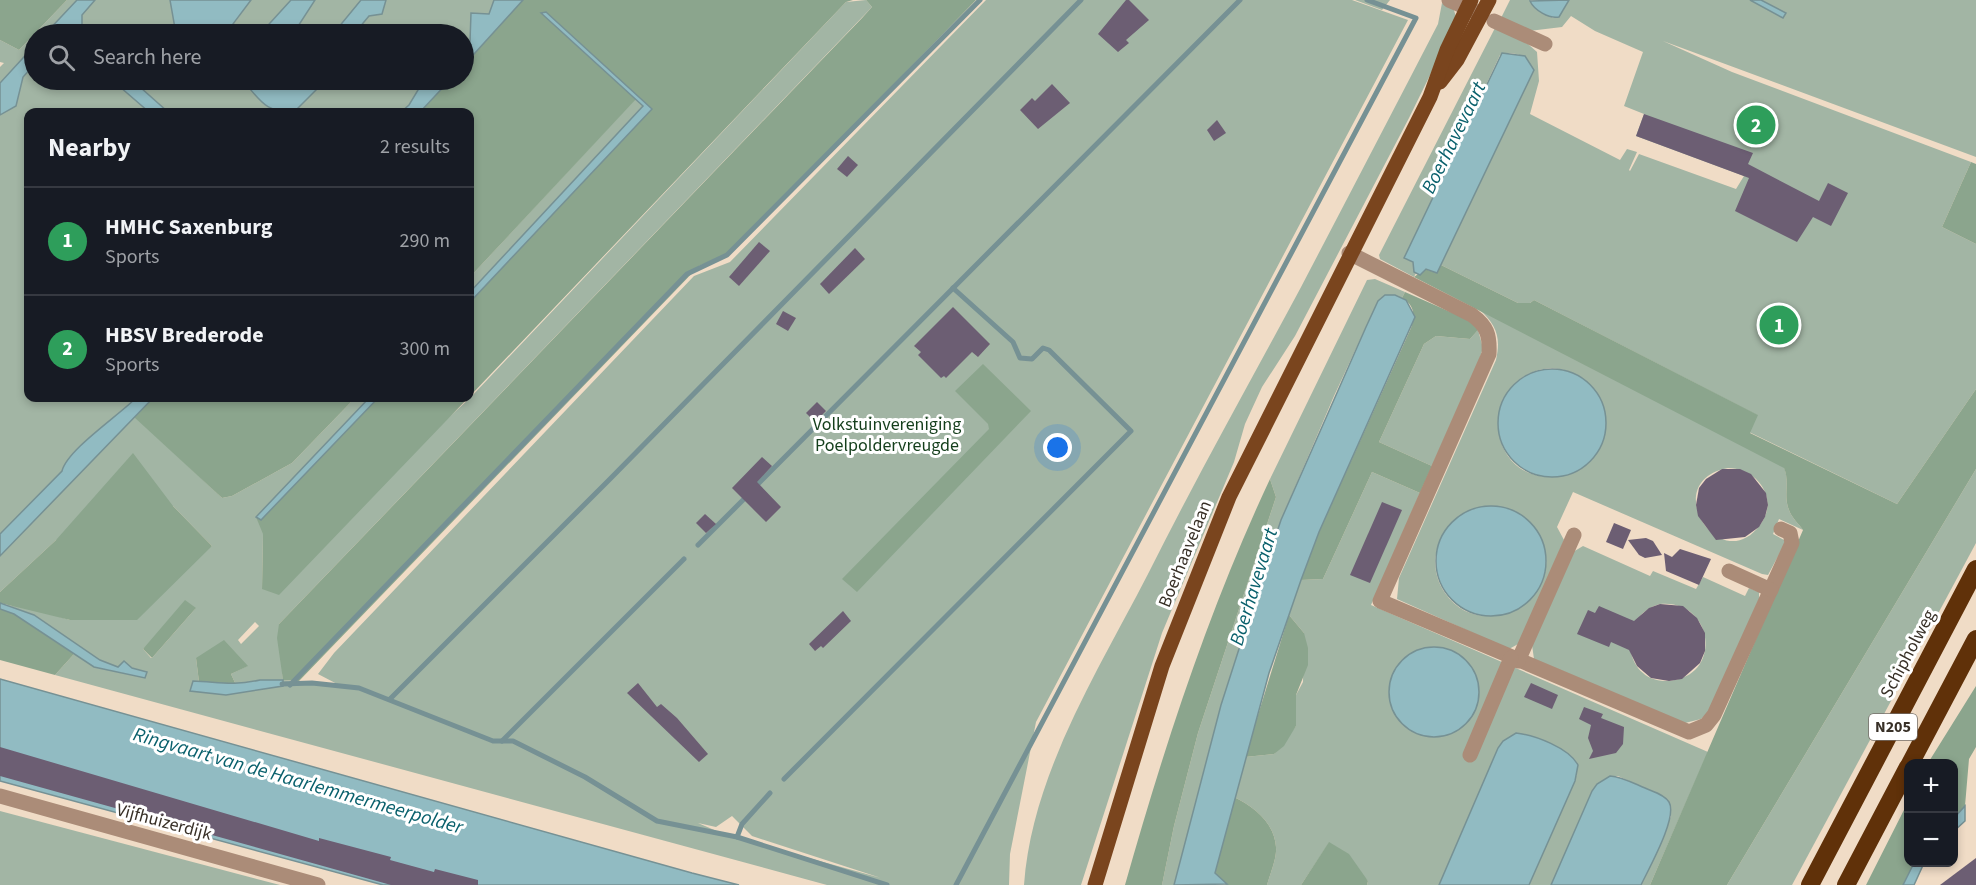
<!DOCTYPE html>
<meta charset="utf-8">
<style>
body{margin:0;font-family:"Source Sans 3",sans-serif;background:#20242c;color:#f1f3f6}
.controls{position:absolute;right:18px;bottom:18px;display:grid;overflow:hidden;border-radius:12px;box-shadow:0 3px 9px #0003}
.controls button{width:54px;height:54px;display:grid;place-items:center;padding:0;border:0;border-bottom:2px solid #363941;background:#171b24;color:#f1f3f6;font:30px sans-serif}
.you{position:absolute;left:1058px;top:448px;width:21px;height:21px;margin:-15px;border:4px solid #fff;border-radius:50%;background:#1a73e8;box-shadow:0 0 0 9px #1a73e833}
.badge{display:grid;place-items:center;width:39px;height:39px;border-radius:50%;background:#95b4be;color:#fff;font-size:20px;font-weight:700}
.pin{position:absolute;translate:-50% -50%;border:3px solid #fff;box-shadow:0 2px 6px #0006}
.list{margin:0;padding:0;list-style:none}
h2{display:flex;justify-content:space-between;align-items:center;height:78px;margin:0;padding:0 24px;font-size:26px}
h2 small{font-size:20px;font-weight:400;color:#9ea1a6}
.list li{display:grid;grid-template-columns:39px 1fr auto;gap:18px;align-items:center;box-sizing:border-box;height:108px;padding:0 24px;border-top:2px solid #363941}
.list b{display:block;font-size:22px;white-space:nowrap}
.list p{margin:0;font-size:20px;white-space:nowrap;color:#9ea1a6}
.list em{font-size:20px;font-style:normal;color:#9ea1a6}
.icon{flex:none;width:33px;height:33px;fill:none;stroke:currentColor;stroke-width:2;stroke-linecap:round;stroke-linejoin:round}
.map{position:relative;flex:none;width:1976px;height:885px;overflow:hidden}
.search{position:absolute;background:#171b24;box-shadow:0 3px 9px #0003;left:24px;top:24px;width:450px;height:66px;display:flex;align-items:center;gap:15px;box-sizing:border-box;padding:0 21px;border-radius:33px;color:#9ea1a6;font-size:22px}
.panel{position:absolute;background:#171b24;box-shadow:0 3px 9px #0003;left:24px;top:108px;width:450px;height:294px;border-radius:12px}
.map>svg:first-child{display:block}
.green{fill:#a2b5a4;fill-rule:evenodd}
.forest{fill:#8ba58d}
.water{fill:#91bbc2;stroke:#769194;stroke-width:1.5}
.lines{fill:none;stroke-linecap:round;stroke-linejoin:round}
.stream{stroke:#769194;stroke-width:5}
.building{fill:#6c5e73}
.minor{stroke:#ab8c78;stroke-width:15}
.major{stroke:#7a451e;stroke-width:15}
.highway{stroke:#603109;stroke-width:18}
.labels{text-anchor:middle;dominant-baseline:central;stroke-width:6;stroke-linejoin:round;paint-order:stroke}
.shield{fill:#fff;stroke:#746e68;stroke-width:1.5}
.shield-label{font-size:16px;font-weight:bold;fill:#383027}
.park-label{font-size:18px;fill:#143e1b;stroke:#fff}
.street-label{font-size:18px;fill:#383027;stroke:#fff}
.water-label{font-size:20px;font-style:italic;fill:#09606c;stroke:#fff}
</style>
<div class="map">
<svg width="1976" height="885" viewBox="0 0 1976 885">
<rect width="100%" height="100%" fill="#f0dcc6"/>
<g class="green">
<path d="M 67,0 L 170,0 L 176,34 L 34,34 L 34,80 L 242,80 L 250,88 L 258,80 L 445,80 L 415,112 L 28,112 L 28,398 L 153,398 L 135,416 L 222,498 L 232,496 L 292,463 L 355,398 L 370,398 L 298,473 L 263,534 L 262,589 L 470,398 L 846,2 L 866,0 L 872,7 L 279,624 L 283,680 L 339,685 L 318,674 L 334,653 L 694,276 L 730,262 L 986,0 L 1352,0 L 1408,20 L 1036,722 L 1010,854 L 1009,885 L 827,885 L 55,675 L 74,654 L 94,667 L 145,678 L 147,672 L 118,667 L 100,660 L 34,615 L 7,605 L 27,607 L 70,620 L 212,546 L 173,506 L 56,540 L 0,592 L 0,67 L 4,63 L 0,62 L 0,40 L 19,50 ZM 196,608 L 152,658 L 151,658 L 143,649 ZM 255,622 L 259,626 L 241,644 L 238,640 ZM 196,658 L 247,666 L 231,674 L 236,685 L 260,680 L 283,680 L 190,691 L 193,682 L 199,682 ZM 732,816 L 752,836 L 881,878 L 726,835 L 698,823 L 716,827 Z"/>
<path d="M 251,0 L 291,0 L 260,34 L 233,25 Z"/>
<path d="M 315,0 L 519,0 L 464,60 L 464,34 L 293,34 Z"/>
<path d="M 1355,0 L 1390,0 L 1382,10 Z"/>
<path d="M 1510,0 L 1530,0 L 1553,18 L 1563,11 L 1569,0 L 1750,0 L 1783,18 L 1786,13 L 1761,0 L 1976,0 L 1976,157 L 1663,41 L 1732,72 L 1971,162 L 1942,227 L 1976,244 L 1976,389 L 1897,504 L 1749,432 L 1757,415 L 1534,300 L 1530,303 L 1518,303 L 1441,265 L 1534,70 C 1526,56 1516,50 1500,55 L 1405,258 L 1413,262 L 1414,272 L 1416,273 L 1414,277 L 1380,259 L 1379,255 L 1495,28 L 1528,44 L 1537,52 L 1539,81 L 1530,114 L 1620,160 L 1627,149 L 1637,152 L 1629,170 L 1630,171 L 1639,154 L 1736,189 L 1744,176 L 1636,136 L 1644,114 L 1624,106 L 1643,52 L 1595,31 L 1571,16 L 1562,27 L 1529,31 L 1501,18 Z"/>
<path d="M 1442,3 L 1453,7 L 1457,20 L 1409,118 L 1295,336 L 1262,387 L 1245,424 L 1234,462 L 1162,633 L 1081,885 L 1024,885 C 1032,774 1098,671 1148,574 C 1196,478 1249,384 1300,289 C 1346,201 1392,113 1438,24 Z"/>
<path d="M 637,97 L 647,107 L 470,295 L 470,277 Z"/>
<path d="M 1375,279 L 1405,292 L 1402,298 L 1385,295 L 1378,301 L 1334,396 L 1281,520 L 1265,568 L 1221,705 L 1174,885 L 1162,885 L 1174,826 L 1198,733 L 1276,497 L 1270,479 L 1367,280 Z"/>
<path d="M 1479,309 L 1784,467 C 1790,482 1783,496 1789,510 C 1791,517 1799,524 1803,530 L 1779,519 L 1773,534 L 1784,540 L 1785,543 L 1768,575 L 1762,574 L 1573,492 L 1557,527 L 1564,540 L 1520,643 L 1509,649 L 1397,599 L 1399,578 L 1496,360 C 1501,338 1497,325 1479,309 ZM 1551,368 C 1624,372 1622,476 1552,477 C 1482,478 1479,374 1551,368 ZM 1728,468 C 1757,468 1780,499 1760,525 C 1720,579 1657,481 1728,468 ZM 1495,506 C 1513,509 1521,515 1533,529 C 1581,586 1486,652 1445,593 C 1418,553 1451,506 1495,506 Z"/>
<path d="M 1478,330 L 1483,348 L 1479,360 L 1432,466 L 1379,442 L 1424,344 L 1436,336 L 1470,339 Z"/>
<path d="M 1976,469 L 1976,543 L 1792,885 L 1727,885 Z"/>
<path d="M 1372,472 L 1420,493 L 1371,605 L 1708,752 L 1650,885 L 1641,885 L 1671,816 L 1660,795 L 1618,776 L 1610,776 L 1592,791 L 1551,885 L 1529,885 L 1577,774 L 1498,748 L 1439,885 L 1367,885 L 1368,881 L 1329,843 L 1301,885 L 1267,885 C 1270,874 1277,858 1276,847 C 1274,822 1254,807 1234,797 L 1245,757 L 1274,754 L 1296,726 L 1296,695 L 1303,682 L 1304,633 L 1289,615 L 1301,580 L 1323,579 Z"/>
<path d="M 1583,546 L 1650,576 L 1653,571 L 1696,589 L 1703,577 L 1745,596 L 1749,588 L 1759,592 L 1759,599 L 1709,712 L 1701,719 L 1685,723 L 1534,659 L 1532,645 L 1573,552 ZM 1660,604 C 1712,599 1723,671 1675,680 C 1624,690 1613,617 1660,604 Z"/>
<path d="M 0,811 L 280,885 L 0,885 Z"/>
</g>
<g class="forest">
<path d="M 0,0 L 67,0 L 19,50 L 0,40 Z"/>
<path d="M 519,0 L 853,0 L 846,2 L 470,396 L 470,295 L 647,107 L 637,98 L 470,277 L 470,112 L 415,112 L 445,80 L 464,80 L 464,60 Z"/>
<path d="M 866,0 L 976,0 L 729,253 L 699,266 L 299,681 L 283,680 L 277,638 L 279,624 L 862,18 L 872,7 Z"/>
<path d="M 1971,162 L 1976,164 L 1976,244 L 1942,227 Z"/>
<path d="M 1441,265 L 1518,303 L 1530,303 L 1534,300 L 1758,415 L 1750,433 L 1897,504 L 1976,389 L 1976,469 L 1727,885 L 1650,885 L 1803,530 C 1799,524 1791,517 1789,510 C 1783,496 1790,482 1784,468 L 1414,277 L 1425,269 L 1437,273 Z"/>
<path d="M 1405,292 L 1471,321 L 1478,330 L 1470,339 L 1436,336 L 1424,344 L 1379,442 L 1432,466 L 1420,493 L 1372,472 L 1323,579 L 1301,580 L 1319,532 L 1411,328 C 1415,316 1415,305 1402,298 Z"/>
<path d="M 983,364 L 1031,411 L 857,592 L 842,579 L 989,429 L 988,424 L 955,391 Z"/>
<path d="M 153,398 L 355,398 L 292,463 L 232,496 L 222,498 L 134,417 Z"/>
<path d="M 370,398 L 468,398 L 279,595 L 262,589 L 263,534 L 256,517 Z"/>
<path d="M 133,453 L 173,506 L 212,546 L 137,620 L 70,620 L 0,603 L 0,592 L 56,540 Z"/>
<path d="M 1270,479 L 1276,497 L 1198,733 L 1174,826 L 1162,885 L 1125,885 C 1164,747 1209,609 1270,479 Z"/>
<path d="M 185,600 L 196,608 L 152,658 L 143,649 Z"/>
<path d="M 0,609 L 14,614 L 74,654 L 55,675 L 0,660 Z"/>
<path d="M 1289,615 L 1304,633 L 1308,648 L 1308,665 L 1296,695 L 1296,726 L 1284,746 L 1274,754 L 1245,757 Z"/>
<path d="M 224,640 L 248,666 L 231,674 L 236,685 L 199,682 L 196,658 Z"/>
<path d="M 1976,686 L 1976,747 L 1969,759 L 1965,806 L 1954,818 L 1954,764 L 1928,763 Z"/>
<path d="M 1234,797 C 1254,807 1274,822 1276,847 C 1277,858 1270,874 1267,885 L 1226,885 L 1215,873 Z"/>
<path d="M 1908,802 L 1908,862 L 1914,863 L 1903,885 L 1866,885 Z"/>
<path d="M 1329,842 L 1349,854 L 1368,881 L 1367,885 L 1301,885 Z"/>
</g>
<g class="water">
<path d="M 77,0 L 95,0 L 82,15 L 82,34 L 45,34 Z"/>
<path d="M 170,0 L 251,0 L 233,24 L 254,34 L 176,34 Z"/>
<path d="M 291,0 L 315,0 L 293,34 L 260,34 Z"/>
<path d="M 361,0 L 386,0 L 382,14 L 369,16 L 354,34 L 333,34 Z"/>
<path d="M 494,0 L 523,0 L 464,65 L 464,48 L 470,42 L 471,13 L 489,14 Z"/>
<path d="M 1569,0 L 1559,17 C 1549,19 1534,10 1530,1 Z"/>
<path d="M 1750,0 L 1761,0 L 1786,13 L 1783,18 Z"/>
<path d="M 546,12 L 652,109 L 470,302 L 470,292 L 643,106 L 541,13 Z"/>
<path d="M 34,46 L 34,65 L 23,77 L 16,106 L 0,115 L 0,83 Z"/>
<path d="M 1502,53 L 1525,56 L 1534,70 L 1437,273 L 1426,269 L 1420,275 L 1414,272 L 1413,262 L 1404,258 Z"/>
<path d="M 112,80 L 132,80 L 168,112 L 149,112 Z"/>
<path d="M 242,80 L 326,80 L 294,112 C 263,112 261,100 242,80 Z"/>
<path d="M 424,80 L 450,80 L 420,112 L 401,112 L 409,105 Z"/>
<path d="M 1385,295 L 1395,295 L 1406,300 L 1415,317 L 1319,532 L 1301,580 L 1269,673 L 1215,873 L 1227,884 L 1174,885 L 1221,705 L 1265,568 L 1281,520 L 1366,327 L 1378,301 Z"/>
<circle cx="1552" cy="423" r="54"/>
<path d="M 136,398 L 153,398 L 0,556 L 0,534 L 62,471 C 67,450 118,416 136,398 Z"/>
<path d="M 369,398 L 378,398 L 261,520 L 256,517 Z"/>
<circle cx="1491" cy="561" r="55"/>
<path d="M 0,603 L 34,615 L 100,660 L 118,667 L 124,661 L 132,668 L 147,672 L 145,678 L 94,667 L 14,614 L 0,609 Z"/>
<circle cx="1434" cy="692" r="45"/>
<path d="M 0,679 L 692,873 L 739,885 L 383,885 L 0,781 Z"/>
<path d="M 260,680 L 283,680 L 283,686 L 226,695 L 190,691 L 193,681 C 220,682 232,686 260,680 Z"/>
<path d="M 1516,733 C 1535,735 1569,748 1578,765 L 1575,781 L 1529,885 L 1439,885 L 1498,748 L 1503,741 Z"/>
<path d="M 1610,776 C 1622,777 1633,783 1645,788 C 1653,792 1664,794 1669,802 C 1678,817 1649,868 1641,885 L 1551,885 L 1592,791 L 1597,784 Z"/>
<path d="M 1965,806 L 1965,821 L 1954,831 L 1954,818 Z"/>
<path d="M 1914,863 L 1924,863 L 1914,885 L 1903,885 Z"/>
</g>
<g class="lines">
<g class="stream">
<path d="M 754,488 L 1240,0"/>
<path d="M 698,545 L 748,495"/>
<path d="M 282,684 L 312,683 L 359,688 L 493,741 L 513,741 L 585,777 L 657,821 L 737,837 L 887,885"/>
<path d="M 290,685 L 687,274 L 727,255 L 980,0"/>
<path d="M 390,699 L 610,479 L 1081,0"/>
<path d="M 502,741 L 684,559"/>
<path d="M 784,779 L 1131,431 L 1049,350 L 1043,348 L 1032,359 L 1020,358 L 1013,342 L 953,288"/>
<path d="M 737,837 L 742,824 L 770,793"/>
<path d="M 956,885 L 1416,18 L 1367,0"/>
</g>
</g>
<g class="building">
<path d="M 1126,0 L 1129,0 L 1149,20 L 1126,40 L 1129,43 L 1118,52 L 1098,34 Z"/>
<path d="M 1052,84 L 1070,103 L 1038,129 L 1020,110 L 1032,98 L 1035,101 Z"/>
<path d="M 1644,114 L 1753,153 L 1748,164 L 1819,201 L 1828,183 L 1848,193 L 1831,226 L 1813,217 L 1797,242 L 1735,211 L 1749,178 L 1636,136 Z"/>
<path d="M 1217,120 L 1226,133 L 1214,141 L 1207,130 Z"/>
<path d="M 848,156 L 858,165 L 847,177 L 837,169 Z"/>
<path d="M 759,242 L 770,251 L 739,286 L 729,277 Z"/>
<path d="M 855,248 L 865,259 L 829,294 L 820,284 Z"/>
<path d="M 953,307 L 990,344 L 978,357 L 972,352 L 946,378 L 944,376 L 941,378 L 918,355 L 921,352 L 914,346 Z"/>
<path d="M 783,311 L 796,318 L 788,331 L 776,324 Z"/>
<path d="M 817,402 L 826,411 L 815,422 L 806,413 Z"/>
<path d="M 762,457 L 772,466 L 757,482 L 781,507 L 766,522 L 732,488 Z"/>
<path d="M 1722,469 L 1740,469 L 1751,474 L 1766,493 L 1768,505 L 1765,517 L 1759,527 L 1745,537 L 1716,540 L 1698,516 L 1696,505 L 1699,488 L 1706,479 Z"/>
<path d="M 1382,502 L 1402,510 L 1370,583 L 1350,575 Z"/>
<path d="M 705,514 L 716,524 L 706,533 L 696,523 Z"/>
<path d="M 1614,523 L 1631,530 L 1623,549 L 1606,542 Z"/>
<path d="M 1646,538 L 1653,541 L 1662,555 L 1645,558 L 1639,555 L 1628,540 Z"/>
<path d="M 1680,549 L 1711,559 L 1699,585 L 1666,571 L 1664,553 L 1672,557 Z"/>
<path d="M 1660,604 L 1683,606 L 1697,618 L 1705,633 L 1705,651 L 1700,663 L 1682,679 L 1669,681 L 1651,678 L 1637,666 L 1629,650 L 1611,642 L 1609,647 L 1577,634 L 1588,610 L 1595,613 L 1599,606 L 1634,621 L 1649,608 Z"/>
<path d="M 843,611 L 851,621 L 823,648 L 821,646 L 815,651 L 809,644 Z"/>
<path d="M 638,683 L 657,707 L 661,704 L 677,718 L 708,754 L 699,762 L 627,693 Z"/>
<path d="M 1531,683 L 1558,695 L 1552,709 L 1524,697 Z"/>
<path d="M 1584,707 L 1603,714 L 1601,718 L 1624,727 L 1623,744 L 1616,753 L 1589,759 L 1593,751 L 1588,738 L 1591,725 L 1579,719 Z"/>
<path d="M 0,747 L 319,841 L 319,838 L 391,857 L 390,860 L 434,872 L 435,869 L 478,880 L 478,885 L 391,885 L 0,776 Z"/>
<path d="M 1976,858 L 1976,885 L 1940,885 Z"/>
</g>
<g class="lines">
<g class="minor">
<path d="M 1449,0 L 1479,13"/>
<path d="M 1494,21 L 1545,44"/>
<path d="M 1349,253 L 1472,315 C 1487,326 1490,335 1489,354 L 1380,601 L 1689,732 L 1706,725 L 1714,715 L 1792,543 L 1790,533 L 1781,529"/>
<path d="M 1729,571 L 1771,590"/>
<path d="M 1518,661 L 1574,535"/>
<path d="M 1470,755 L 1511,658"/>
<path d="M 0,796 L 318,885"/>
</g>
<g class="major">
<path d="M 1440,82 L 1457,60 L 1489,0"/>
<path d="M 1095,885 L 1162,666 L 1229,497 L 1430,97 L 1447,50 L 1471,0"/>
</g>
<g class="highway">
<path d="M 1910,764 L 1976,639"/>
<path d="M 1810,885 L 1976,569"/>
<path d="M 1846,885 L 1908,767"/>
</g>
</g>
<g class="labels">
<rect class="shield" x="1869" y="714" width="48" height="26" rx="4.5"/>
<g class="shield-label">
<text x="1893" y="727">N205</text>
</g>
<g class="park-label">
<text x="887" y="424">Volkstuinvereniging<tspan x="887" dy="21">Poelpoldervreugde</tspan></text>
</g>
<g class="street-label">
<text transform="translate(1185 554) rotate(-68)">Boerhaavelaan</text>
<text transform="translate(1908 654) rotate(-62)">Schipholweg</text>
<text transform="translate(164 822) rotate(15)">Vijfhuizerdijk</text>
</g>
<g class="water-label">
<text transform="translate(1454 138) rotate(-64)">Boerhavevaart</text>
<text transform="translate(1254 587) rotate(-73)">Boerhavevaart</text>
<text transform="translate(298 781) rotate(16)">Ringvaart van de Haarlemmermeerpolder</text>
</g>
</g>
</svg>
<div class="controls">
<button>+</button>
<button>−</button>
</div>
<div class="you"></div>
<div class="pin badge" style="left:1779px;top:325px;background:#2e9e5b">1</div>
<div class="pin badge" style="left:1756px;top:125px;background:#2e9e5b">2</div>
<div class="search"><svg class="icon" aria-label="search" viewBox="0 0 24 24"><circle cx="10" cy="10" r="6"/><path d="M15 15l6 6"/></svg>Search here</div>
<section class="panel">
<h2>Nearby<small>2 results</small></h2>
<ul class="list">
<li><span class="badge" style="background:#2e9e5b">1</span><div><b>HMHC Saxenburg</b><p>Sports</p></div><em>290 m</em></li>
<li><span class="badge" style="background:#2e9e5b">2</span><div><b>HBSV Brederode</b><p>Sports</p></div><em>300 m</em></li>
</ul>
</section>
</div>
